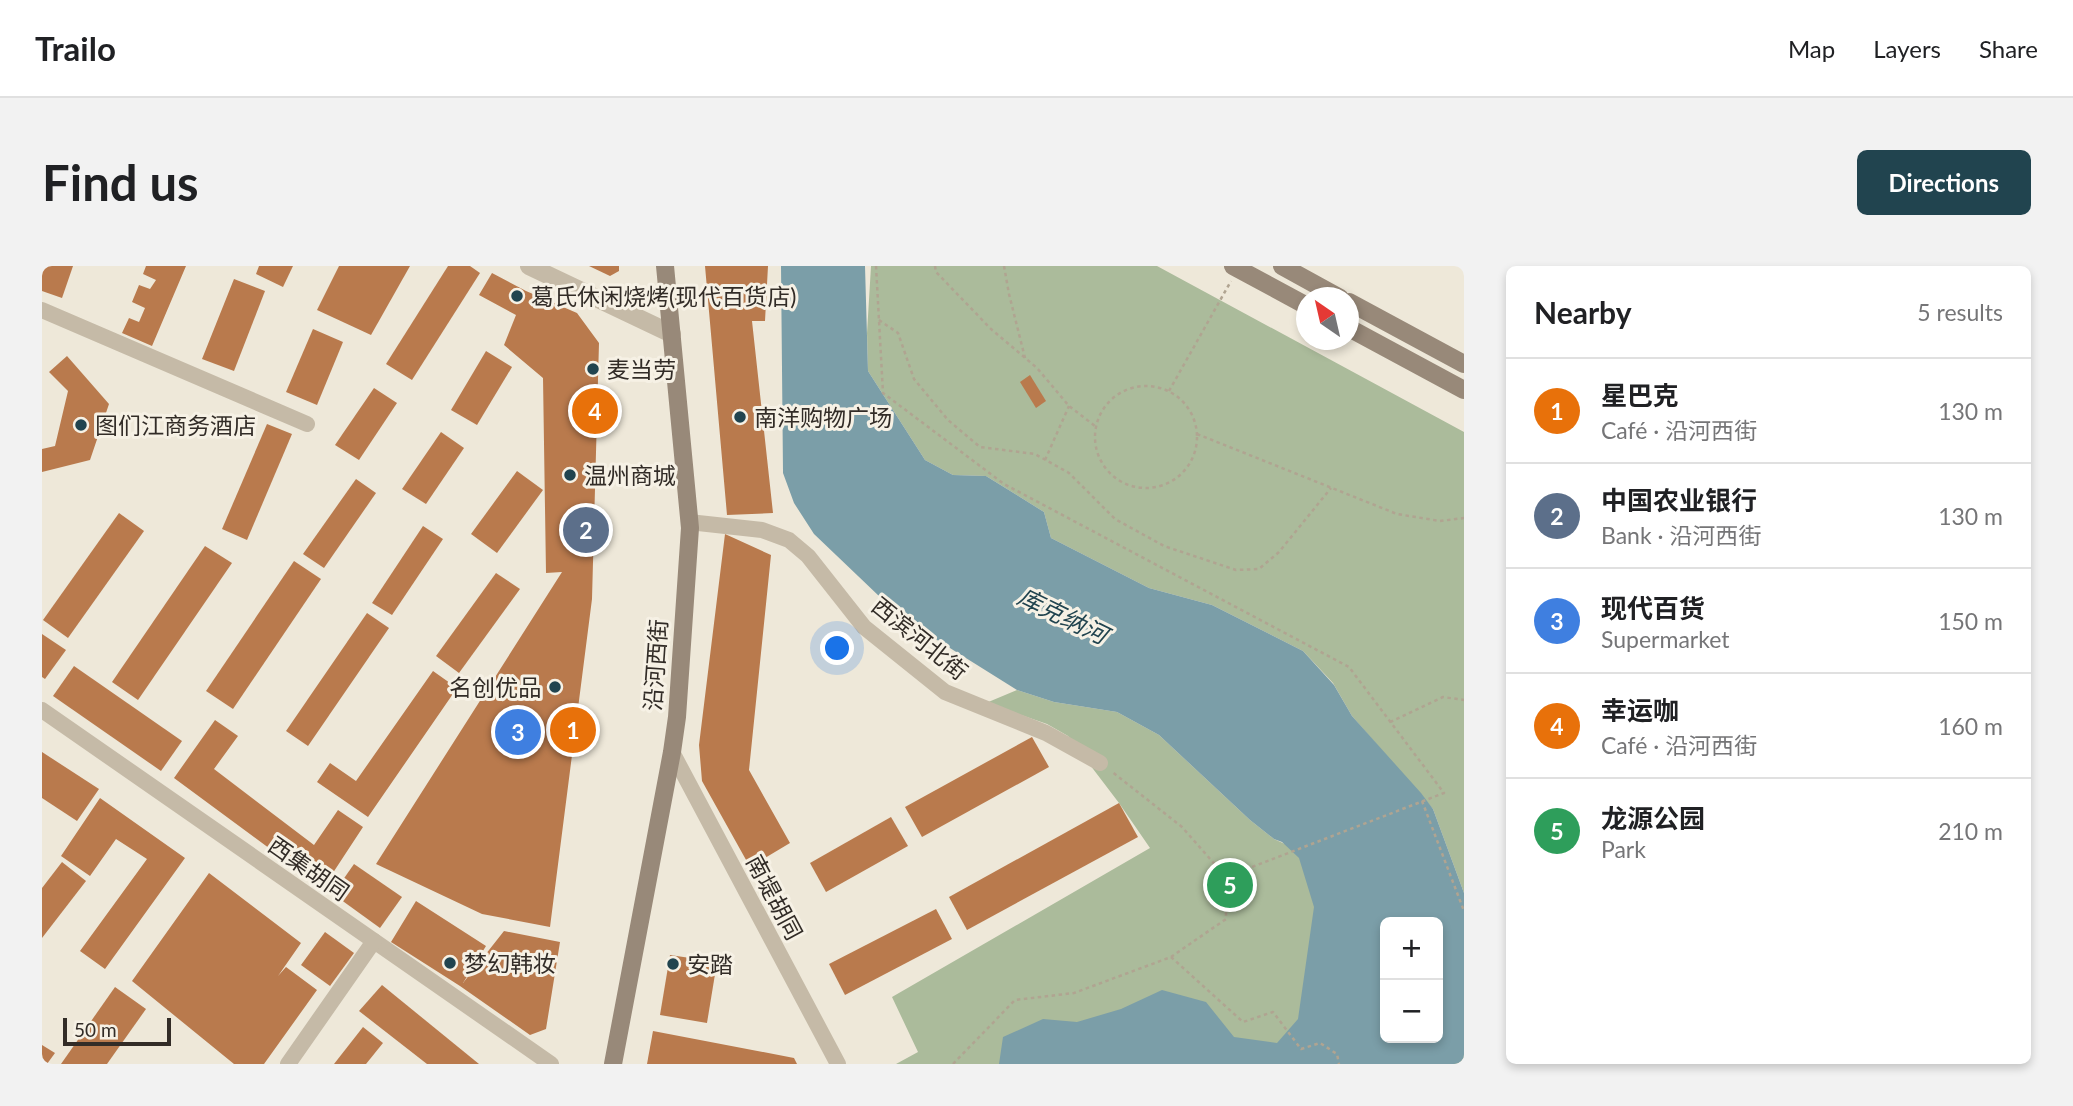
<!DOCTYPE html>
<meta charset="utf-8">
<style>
body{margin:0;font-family:Lato,"Noto Sans SC",sans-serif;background:#f2f2f2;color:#202124}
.controls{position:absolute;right:21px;bottom:21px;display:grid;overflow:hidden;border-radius:10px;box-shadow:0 4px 10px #0003}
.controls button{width:63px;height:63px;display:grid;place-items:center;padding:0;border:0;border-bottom:2px solid #e0e0e0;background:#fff;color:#202124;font:35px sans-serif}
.compass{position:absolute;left:1254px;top:21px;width:63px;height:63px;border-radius:50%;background:#fff;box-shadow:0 4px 10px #0003;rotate:326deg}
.scale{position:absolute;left:21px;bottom:18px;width:108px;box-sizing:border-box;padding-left:7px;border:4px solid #322c27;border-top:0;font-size:19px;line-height:24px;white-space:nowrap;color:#322c27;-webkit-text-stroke:5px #f6f1e5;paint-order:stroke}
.you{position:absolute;left:796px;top:383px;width:24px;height:24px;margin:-18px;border:5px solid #fff;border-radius:50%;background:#1a73e8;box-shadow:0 0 0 10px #1a73e833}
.badge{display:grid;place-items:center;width:46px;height:46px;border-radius:50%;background:#21444f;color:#fff;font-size:23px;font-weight:700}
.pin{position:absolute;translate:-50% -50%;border:4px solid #fff;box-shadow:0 2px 7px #0006}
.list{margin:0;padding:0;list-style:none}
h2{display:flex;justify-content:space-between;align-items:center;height:91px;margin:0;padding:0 28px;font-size:30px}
h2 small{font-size:23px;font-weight:400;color:#757577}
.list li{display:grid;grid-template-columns:46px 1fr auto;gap:21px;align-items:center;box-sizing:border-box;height:105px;padding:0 28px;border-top:2px solid #e0e0e0}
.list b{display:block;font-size:26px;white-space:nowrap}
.list p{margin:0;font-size:23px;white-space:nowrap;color:#757577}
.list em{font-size:23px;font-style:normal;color:#757577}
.map{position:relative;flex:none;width:1422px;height:798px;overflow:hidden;border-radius:10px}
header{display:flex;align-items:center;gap:42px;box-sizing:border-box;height:98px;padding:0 35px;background:#fff;border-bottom:2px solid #e0e0e0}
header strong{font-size:33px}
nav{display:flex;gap:38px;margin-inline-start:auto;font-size:24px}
.intro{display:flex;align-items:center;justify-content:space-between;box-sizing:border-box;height:168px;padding:0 42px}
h1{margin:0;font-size:49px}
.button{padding:18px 32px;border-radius:10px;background:#21444f;color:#fff;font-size:24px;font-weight:700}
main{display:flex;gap:42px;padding:0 42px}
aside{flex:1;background:#fff;border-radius:10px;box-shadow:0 4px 10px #0003}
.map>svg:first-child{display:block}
.green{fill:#abbb9b;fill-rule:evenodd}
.water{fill:#7b9ea8;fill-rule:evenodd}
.building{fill:#b97a4d}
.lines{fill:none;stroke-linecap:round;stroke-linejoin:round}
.path{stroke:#b0a491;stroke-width:2.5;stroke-dasharray:3.5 3.5;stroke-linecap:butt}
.minor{stroke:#c5baa7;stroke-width:16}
.tertiary{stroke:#c5baa7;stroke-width:18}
.secondary{stroke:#988979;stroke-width:18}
.poi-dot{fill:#21444f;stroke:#f6f1e5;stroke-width:2.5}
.labels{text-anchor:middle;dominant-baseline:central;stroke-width:6;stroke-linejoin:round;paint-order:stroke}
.poi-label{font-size:23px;fill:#322c27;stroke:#f6f1e5;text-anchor:start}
.street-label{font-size:23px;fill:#322c27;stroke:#f6f1e5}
.water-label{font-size:24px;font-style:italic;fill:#21444f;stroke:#f6f1e5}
</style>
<header>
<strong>Trailo</strong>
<nav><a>Map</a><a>Layers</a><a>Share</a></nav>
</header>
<div class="intro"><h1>Find us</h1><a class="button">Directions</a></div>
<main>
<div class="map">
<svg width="1422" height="798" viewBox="0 0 1422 798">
<rect width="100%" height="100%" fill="#eee8d9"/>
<g class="green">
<path d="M 829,0 L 1115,0 L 1422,166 L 1422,627 L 1391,543 L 1310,450 L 1291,417 L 1261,385 L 1170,339 L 1107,322 L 1009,272 L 1002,246 L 944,210 L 911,209 L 883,194 L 826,105 L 825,67 Z"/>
<path d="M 975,424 L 1012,436 L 1075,446 L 1117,469 L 1208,554 L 1232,573 L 1422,660 L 1422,798 L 854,798 L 876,786 L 850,731 L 1108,582 L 1077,537 L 1026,470 L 1005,458 L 944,437 ZM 1343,656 L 1396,656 L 1396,772 L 1343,772 Z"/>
</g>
<path class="water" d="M 739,0 L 823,0 L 826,105 L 883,194 L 911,209 L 944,210 L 1002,246 L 1009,272 L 1107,322 L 1170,339 L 1261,385 L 1292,419 L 1310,450 L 1379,527 L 1391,543 L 1422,627 L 1422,798 L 957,798 L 961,771 L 1001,753 L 1035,756 L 1079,743 L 1120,724 L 1164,736 L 1192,771 L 1235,777 L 1256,753 L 1272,641 L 1257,592 L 1240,576 L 1232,573 L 1208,554 L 1117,469 L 1075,446 L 1012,436 L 975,424 L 860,352 L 772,268 L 752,237 L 741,207 ZM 1343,656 L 1396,656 L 1396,772 L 1343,772 Z"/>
<g class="building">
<path d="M 0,0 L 31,0 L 20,32 L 0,25 Z"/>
<path d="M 104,0 L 144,0 L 110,80 L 80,67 L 87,52 L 97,56 L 103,42 L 90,36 L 97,19 L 108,23 L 114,14 L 101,8 Z"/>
<path d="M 217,0 L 251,0 L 241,21 L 214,8 Z"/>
<path d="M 297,0 L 368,0 L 329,69 L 275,44 Z"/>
<path d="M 406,0 L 428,0 L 438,7 L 370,114 L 344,98 Z"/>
<path d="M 547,0 L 577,0 L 577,5 L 568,10 Z"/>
<path d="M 663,0 L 726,0 L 723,55 L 710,55 L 731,247 L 685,249 Z"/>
<path d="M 450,7 L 484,25 L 535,47 L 557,77 L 550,333 L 508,661 L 440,648 L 334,598 L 520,306 L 504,307 L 501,112 L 462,79 L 474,49 L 437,29 Z"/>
<path d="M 192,13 L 223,25 L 192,105 L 160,93 Z"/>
<path d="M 271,63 L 301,76 L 275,139 L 244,126 Z"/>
<path d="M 444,85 L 470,101 L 435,159 L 409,144 Z"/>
<path d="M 25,90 L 67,138 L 48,194 L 0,206 L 0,183 L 13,180 L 26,125 L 7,106 Z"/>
<path d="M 988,109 L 1004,135 L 994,142 L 978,116 Z"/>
<path d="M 332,122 L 355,137 L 317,194 L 293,179 Z"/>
<path d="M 225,158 L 250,168 L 205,274 L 180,263 Z"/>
<path d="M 399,166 L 422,182 L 384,238 L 360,223 Z"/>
<path d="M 475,205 L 501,224 L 455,287 L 429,268 Z"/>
<path d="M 314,213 L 334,227 L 282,302 L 261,288 Z"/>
<path d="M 77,247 L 102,265 L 26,372 L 1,354 Z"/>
<path d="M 381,260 L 401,273 L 350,349 L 330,337 Z"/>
<path d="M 683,268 L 729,289 L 707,504 L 748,577 L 708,601 L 660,515 L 657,479 Z"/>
<path d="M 163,280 L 190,297 L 96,434 L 70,416 Z"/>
<path d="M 252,295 L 279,313 L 191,443 L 164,425 Z"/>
<path d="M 454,307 L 478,323 L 417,407 L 394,390 Z"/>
<path d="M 325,347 L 347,362 L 266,480 L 244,465 Z"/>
<path d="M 0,368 L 24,384 L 3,413 L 0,411 Z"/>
<path d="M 32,400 L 140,475 L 119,505 L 11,430 Z"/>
<path d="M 391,405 L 415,422 L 326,551 L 275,516 L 288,497 L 314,515 Z"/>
<path d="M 173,454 L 196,470 L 172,503 L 272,579 L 296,544 L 321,561 L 281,622 L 132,512 Z"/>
<path d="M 990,471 L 1007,501 L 880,571 L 863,541 Z"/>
<path d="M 0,486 L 57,523 L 35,555 L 0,532 Z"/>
<path d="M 58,532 L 143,592 L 63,703 L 38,685 L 105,593 L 74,573 L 48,610 L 19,590 Z"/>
<path d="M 1077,537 L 1096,571 L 925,664 L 907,631 Z"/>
<path d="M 849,551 L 866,580 L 784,626 L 768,597 Z"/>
<path d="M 20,596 L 44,615 L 0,672 L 0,622 Z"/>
<path d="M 312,598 L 360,631 L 338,662 L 291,628 Z"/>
<path d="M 167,607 L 259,677 L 236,710 L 244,701 L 275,724 L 222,798 L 192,798 L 90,715 Z"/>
<path d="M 374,635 L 444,680 L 421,717 L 462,665 L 518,676 L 504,763 L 488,769 L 418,720 L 349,676 Z"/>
<path d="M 894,643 L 910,673 L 803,729 L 787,698 Z"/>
<path d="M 283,666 L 312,687 L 288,720 L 259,699 Z"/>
<path d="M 628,689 L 675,696 L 665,757 L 618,749 Z"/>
<path d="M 340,719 L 437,798 L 385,798 L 317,745 Z"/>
<path d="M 73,721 L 104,743 L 65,798 L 19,798 Z"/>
<path d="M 321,761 L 341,777 L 324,798 L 292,798 Z"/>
<path d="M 611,765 L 752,792 L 755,798 L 605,798 Z"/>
<path d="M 0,779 L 13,787 L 5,798 L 0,798 Z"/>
</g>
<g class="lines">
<g class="path">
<path d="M 834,0 L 841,127 L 962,218 L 1307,401 L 1402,527 L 1184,611"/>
<path d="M 893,0 L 894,6 L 949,63 L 995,102 L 1027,140 L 1053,160"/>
<path d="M 962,0 L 967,28 L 983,92"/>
<path d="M 837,54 L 856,67 L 872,113 L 906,154 L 938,181 L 993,188 L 1027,207 L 1073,253 L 1122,280 L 1194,304 L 1217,303 L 1237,286 L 1289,222"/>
<circle cx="1104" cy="171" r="51"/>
<path d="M 1127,125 L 1189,15"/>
<path d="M 1155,168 L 1355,248 L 1398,255 L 1422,252"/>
<path d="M 1003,194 L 1027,140"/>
<path d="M 1348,456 L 1401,431 L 1422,434"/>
<path d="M 1380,535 L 1422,645"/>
<path d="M 1129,691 L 1201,756 L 1231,746 L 1259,783 L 1278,777 L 1295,788 L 1297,798"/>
<path d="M 911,798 L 973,734 L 1032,727 L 1129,691 L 1184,653 L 1184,611 L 1140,561 L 1069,505"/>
</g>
<g class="minor">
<path d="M 0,44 L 265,158"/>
<path d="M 647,256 L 720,264 L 747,274 L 766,290 L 822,361 L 903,426 L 1004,467 L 1058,497"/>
<path d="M 0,444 L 509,798"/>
<path d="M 630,486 L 796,798"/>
<path d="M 246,798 L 332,675"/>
</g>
<path class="tertiary" d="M 487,0 L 630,68"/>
<g class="secondary">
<path d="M 1191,0 L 1265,40"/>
<path d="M 1240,0 L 1298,32"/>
<path d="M 1307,36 L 1422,98"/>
<path d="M 1307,62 L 1422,124"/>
<path d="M 571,798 L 630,486 L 635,451 L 648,262 L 623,0"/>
</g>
</g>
<g class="poi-dot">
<circle cx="475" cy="30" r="7"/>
<circle cx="551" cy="103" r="7"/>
<circle cx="698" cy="151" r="7"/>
<circle cx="39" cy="159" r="7"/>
<circle cx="528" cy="209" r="7"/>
<circle cx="513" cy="421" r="7"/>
<circle cx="408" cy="697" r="7"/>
<circle cx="631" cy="698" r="7"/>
</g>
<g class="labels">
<g class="poi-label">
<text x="489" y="30">葛氏休闲烧烤(现代百货店)</text>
<text x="565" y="103">麦当劳</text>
<text x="712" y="151">南洋购物广场</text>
<text x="53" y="159">图们江商务酒店</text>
<text x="542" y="209">温州商城</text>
<text x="499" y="421" text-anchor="end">名创优品</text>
<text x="422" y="697">梦幻韩妆</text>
<text x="645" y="698">安踏</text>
</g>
<g class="street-label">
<text transform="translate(878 372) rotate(39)">西滨河北街</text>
<text transform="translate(613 399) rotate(-86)">沿河西街</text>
<text transform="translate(267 602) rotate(35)">西集胡同</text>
<text transform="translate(733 631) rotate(62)">南堤胡同</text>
</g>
<g class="water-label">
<text transform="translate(1021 349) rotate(26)">库克纳河</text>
</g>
</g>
</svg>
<div class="controls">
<button>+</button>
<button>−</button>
</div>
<svg class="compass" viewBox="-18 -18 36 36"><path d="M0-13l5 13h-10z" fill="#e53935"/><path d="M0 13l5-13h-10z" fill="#757577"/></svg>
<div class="scale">50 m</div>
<div class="you"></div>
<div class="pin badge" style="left:531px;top:464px;background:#e8710a">1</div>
<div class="pin badge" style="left:544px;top:264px;background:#5c6f8a">2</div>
<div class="pin badge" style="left:476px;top:466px;background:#3f7fe0">3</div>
<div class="pin badge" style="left:553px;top:145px;background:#e8710a">4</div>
<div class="pin badge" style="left:1188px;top:619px;background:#2e9e5b">5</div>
</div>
<aside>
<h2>Nearby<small>5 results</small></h2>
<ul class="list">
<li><span class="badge" style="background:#e8710a">1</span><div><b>星巴克</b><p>Café · 沿河西街</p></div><em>130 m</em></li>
<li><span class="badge" style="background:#5c6f8a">2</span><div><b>中国农业银行</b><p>Bank · 沿河西街</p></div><em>130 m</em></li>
<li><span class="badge" style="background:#3f7fe0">3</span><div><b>现代百货</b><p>Supermarket</p></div><em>150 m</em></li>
<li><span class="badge" style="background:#e8710a">4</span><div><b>幸运咖</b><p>Café · 沿河西街</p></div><em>160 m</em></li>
<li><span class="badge" style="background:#2e9e5b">5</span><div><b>龙源公园</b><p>Park</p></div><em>210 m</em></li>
</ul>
</aside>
</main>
